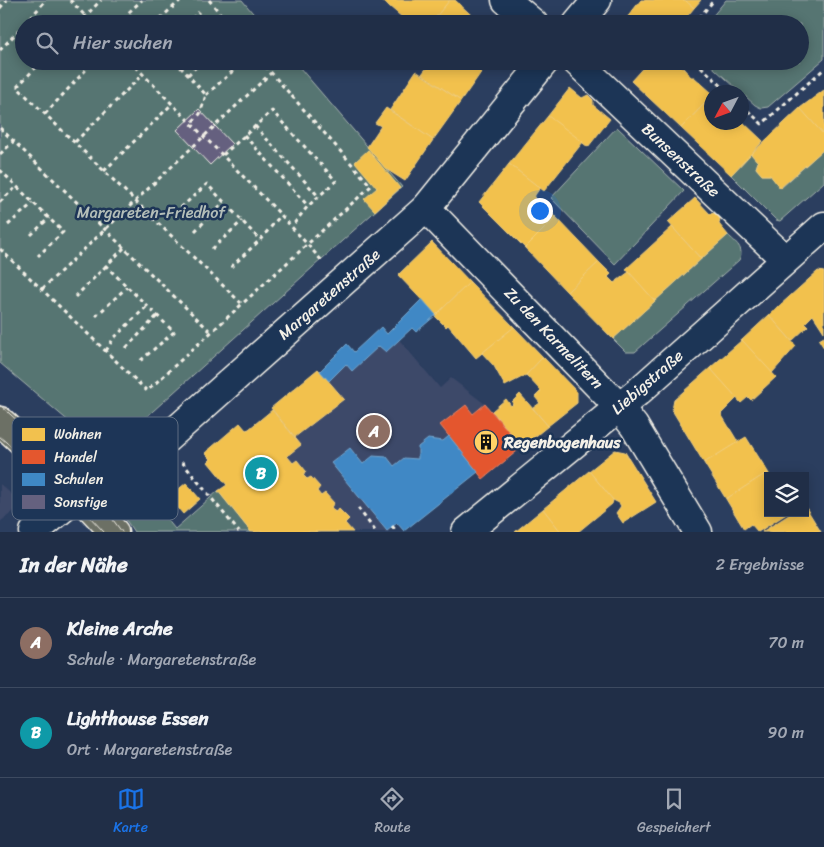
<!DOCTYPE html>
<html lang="de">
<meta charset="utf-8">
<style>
body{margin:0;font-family:Sriracha,sans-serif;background:#2d3a52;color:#f1f3f6}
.controls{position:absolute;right:15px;bottom:15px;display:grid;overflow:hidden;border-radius:0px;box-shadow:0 2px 12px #0003}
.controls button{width:45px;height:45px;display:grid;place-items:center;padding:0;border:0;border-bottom:1px solid #3d4a60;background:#202e47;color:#f1f3f6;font:25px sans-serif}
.compass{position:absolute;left:704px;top:85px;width:45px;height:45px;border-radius:50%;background:#202e47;box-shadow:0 2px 12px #0003;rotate:229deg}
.you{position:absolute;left:539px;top:210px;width:18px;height:18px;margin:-12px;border:4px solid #fff;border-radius:50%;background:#1a73e8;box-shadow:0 0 0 8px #1a73e833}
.badge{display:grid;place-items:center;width:32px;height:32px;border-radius:50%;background:#1a73e8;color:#fff;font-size:16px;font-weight:700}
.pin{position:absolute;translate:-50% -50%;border:2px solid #fff;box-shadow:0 1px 5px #0006}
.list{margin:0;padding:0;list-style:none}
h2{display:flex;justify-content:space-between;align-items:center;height:65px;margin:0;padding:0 20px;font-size:21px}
h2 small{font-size:16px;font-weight:400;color:#a2a8b4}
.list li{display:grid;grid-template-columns:32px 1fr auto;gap:15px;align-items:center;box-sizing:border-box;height:90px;padding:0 20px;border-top:1px solid #3d4a60}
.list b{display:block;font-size:19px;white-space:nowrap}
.list p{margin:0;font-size:16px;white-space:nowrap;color:#a2a8b4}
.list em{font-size:16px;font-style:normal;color:#a2a8b4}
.icon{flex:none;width:28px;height:28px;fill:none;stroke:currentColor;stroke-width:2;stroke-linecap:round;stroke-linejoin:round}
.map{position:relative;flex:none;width:824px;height:532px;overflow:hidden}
.search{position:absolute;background:#202e47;box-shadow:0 2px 12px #0003;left:15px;right:15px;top:15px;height:55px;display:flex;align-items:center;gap:12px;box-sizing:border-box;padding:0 18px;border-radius:28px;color:#a2a8b4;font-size:19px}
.sheet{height:245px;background:#202e47}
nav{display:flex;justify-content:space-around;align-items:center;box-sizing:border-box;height:70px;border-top:1px solid #3d4a60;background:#202e47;font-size:14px;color:#a2a8b4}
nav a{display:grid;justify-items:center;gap:2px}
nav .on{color:#1a73e8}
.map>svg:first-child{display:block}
.built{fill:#3c4869}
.green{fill:#567472;stroke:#a5b2ad}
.homes{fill:#f2c14e;stroke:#f3cf7c}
.shops{fill:#e4572e;stroke:#e98566}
.schools{fill:#3f88c5;stroke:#75a8d0}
.building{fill:#65617f;stroke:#f4f1e8}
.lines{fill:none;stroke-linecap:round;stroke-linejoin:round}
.minor-casing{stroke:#f4f1e8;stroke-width:31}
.major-casing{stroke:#f4f1e8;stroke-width:31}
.path{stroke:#f4f1e8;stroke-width:3;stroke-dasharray:4 4;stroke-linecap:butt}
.minor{stroke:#1d3557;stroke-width:28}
.major{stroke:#6c7065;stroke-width:28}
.tram{stroke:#f4f1e8;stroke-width:1}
.labels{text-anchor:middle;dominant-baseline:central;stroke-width:5;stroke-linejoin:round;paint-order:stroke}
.street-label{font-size:16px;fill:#f4f1e8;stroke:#1d3557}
.park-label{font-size:16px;fill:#b5bfb9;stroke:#1d3557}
.poi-label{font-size:16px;font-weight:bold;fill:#f4f1e8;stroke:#1d3557;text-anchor:start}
.key{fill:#1d3557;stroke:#5e6d82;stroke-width:1}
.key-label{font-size:14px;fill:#f4f1e8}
</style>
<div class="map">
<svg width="824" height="532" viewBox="0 0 824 532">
<rect width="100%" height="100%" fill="#2b3e5f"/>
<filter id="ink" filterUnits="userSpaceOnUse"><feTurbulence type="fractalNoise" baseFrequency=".02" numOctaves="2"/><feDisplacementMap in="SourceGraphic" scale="10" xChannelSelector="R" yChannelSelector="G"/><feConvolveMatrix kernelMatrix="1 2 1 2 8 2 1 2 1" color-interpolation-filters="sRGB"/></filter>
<g filter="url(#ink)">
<g class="built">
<path d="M 381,327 L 387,334 L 391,330 L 440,388 L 451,378 L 485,404 L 473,414 L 465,405 L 440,425 L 478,472 L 404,531 L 397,523 L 388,532 L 353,532 L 345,523 L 349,519 L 339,509 L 335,512 L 331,507 L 334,503 L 325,493 L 321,496 L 317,491 L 320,487 L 311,477 L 307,479 L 303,475 L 306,470 L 297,461 L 293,463 L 287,456 L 301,445 L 295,437 L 344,399 L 320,371 L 347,344 L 354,352 Z"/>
<path d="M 0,484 L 23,504 L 0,522 Z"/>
</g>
<g class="green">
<path d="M 0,0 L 242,0 L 262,24 L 24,24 L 24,61 L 294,61 L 402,187 L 113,447 L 98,446 L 0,363 Z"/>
<path d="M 726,0 L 824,0 L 824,59 L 768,107 L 761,108 L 755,105 L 706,61 L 800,61 L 800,24 L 706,24 Z"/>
<path d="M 617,127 L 684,191 L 615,264 L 551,198 Z"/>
<path d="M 824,149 L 824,182 L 780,221 L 776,220 L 731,175 L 751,154 L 758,162 L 756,168 L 762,175 L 770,175 L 781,188 Z"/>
<path d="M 728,235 C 736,243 745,248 739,260 L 635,352 L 626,352 L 613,339 Z"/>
<path d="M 135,480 L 175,529 L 218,491 L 251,532 L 134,532 L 114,502 Z"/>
</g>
<g class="homes">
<path d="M 382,0 L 450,0 L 430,24 L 410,24 Z"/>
<path d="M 450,0 L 455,0 L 481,24 L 430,24 Z"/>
<path d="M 641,0 L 685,0 L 694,8 L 681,24 L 622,24 Z"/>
<path d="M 685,0 L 701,0 L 694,8 Z"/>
<path d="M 432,61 L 489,61 L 461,101 L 422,74 Z"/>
<path d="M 649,61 L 677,61 L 691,77 L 694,77 L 712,93 L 712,96 L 681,128 L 631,81 Z"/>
<path d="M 416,71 L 461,101 L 433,140 L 390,110 Z"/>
<path d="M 570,88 L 582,98 L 588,95 L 593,100 L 593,105 L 610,119 L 588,147 L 548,116 Z"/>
<path d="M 824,90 L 824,135 L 800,108 Z"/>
<path d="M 712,96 L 712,122 L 743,122 L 763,141 L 731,175 L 681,128 Z"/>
<path d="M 386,108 L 433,140 L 405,181 L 386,169 L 367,147 L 381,126 L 375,123 Z"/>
<path d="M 800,108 L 824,135 L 824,149 L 780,188 L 770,175 L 762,175 L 756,168 L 758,162 L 751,154 Z"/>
<path d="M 548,116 L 583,142 L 544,191 L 509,164 Z"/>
<path d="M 368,150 L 400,188 L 375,211 L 364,199 L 377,188 L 355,162 Z"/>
<path d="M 509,164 L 540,188 L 535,195 L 534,201 L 542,209 L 545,206 L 556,217 L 525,248 L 479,202 Z"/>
<path d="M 695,198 L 710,214 L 715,213 L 720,218 L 719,224 L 728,235 L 701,259 L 668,222 Z"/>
<path d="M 556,217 L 599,262 L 567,292 L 525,248 Z"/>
<path d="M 672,227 L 701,259 L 655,301 L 626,269 Z"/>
<path d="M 432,242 L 470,282 L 436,315 L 398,275 Z"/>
<path d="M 599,262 L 611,274 L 608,277 L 614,283 L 629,272 L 655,301 L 613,339 L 567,292 Z"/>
<path d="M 818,271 L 824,272 L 824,332 L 813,315 L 805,323 L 808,326 L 792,341 L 769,315 Z"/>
<path d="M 470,282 L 514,327 L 476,358 L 448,325 L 446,327 L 435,316 Z"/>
<path d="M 769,315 L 796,346 L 772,373 L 742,340 Z"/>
<path d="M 514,327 L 543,357 L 526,375 L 505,386 L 494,366 L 482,353 Z"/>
<path d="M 824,337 L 824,348 L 819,340 Z"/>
<path d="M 742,340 L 776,377 L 751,400 L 748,397 L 741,403 L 710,368 Z"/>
<path d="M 543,357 L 577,392 L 577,403 L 548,426 L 533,408 L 540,403 L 535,397 L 541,391 L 526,375 Z"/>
<path d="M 710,368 L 737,398 L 721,414 L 738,442 L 704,463 L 672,410 L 674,400 Z"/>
<path d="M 318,369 L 344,399 L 295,437 L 271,408 Z"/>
<path d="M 520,394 L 548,426 L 522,447 L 492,411 L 506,399 L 511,406 L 513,404 L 512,402 Z"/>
<path d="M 272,410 L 301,445 L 287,456 L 293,463 L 297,460 L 306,471 L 303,475 L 307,479 L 311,477 L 320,487 L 317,491 L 321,496 L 325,493 L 334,503 L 331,507 L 335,512 L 339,509 L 349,519 L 345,523 L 353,532 L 251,532 L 218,491 L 227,485 L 208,462 L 211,459 L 205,453 L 240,423 L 246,430 L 249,429 Z"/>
<path d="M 746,437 L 768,472 L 726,499 L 704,463 Z"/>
<path d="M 615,450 L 625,452 L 656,502 L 623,523 L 616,513 L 621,506 L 619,503 L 613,500 L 589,471 Z"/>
<path d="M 589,471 L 613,500 L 612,504 L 578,532 L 561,532 L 543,509 Z"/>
<path d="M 768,472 L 770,476 L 768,476 L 768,513 L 788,513 L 758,532 L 751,524 L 744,529 L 726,499 Z"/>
<path d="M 186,483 L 200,499 L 183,514 L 169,497 Z"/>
<path d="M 805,506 L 821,532 L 762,532 L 792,513 L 805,513 Z"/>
<path d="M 543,509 L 561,532 L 515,532 Z"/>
</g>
<path class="shops" d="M 485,404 L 522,447 L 483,479 L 440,425 L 466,405 L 473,414 Z"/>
<g class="schools">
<path d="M 422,299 L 436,315 L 416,332 L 412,328 L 386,352 L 379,346 L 352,371 L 346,364 L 329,381 L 320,371 L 347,344 L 354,352 L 381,327 L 387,334 Z"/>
<path d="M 449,436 L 478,472 L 404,531 L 397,523 L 387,531 L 331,463 L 350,448 L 363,464 L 373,456 L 387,457 L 394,466 L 404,458 L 418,459 L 418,447 L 428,439 L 443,441 Z"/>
</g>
<path class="building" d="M 199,109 L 232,144 L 210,165 L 177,130 Z"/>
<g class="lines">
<g class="minor-casing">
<g id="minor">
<path d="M 506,0 L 534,24"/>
<path d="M 577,24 L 597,0"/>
<path d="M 576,61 L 785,259"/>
<path d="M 426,208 L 619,407 L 634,426 L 698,532"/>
<path d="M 93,507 L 110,489 L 426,208 L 545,61"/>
<path d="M 34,532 L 80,494"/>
<path d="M 466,532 L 639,391 L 824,226"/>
</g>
</g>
<g class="major-casing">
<path id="major" d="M 0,421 L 73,488 L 114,532"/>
</g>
<g class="path">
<path d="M 70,0 L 93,24"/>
<path d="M 209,0 L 229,24"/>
<path d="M 0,8 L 7,0"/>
<path d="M 25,24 L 46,0"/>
<path d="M 78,24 L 101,0"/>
<path d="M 138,24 L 128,13 L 142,0"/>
<path d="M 154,24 L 181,0"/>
<path d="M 186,24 L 199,12"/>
<path d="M 694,24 L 714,0"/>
<path d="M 0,50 L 24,25"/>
<path d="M 42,61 L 17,87 L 241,303"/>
<path d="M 130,61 L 281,215 L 323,262"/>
<path d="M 175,61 L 206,95 L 200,114 L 191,123"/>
<path d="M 695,61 L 728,92"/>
<path d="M 188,75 L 202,61"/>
<path d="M 206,95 L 243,62"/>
<path d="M 742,105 L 762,124 L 824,69"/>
<path d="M 45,114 L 94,61"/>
<path d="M 255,126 L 319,197"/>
<path d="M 0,128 L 211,332"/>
<path d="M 244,135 L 308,206"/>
<path d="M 75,142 L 143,74"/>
<path d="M 0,154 L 14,141"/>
<path d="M 223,155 L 272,111 L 336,181 L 308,206 L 292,226"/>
<path d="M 0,170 L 63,232 L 38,256"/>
<path d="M 104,171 L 172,104"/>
<path d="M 0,202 L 17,186"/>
<path d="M 175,213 L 207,184 L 260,240"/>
<path d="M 8,225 L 33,203"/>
<path d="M 195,231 L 224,202"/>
<path d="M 31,235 L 49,218"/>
<path d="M 124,248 L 106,266 L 174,332 L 140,361"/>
<path d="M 0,249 L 147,391 L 371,186 L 261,61"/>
<path d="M 212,249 L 242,221"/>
<path d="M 231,267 L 260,240 L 281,215"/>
<path d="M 42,289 L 271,73"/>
<path d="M 75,297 L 106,266"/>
<path d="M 96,316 L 127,287"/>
<path d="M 126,348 L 157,316"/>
<path d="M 106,351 L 113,339 L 147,306"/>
<path d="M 182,462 L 239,532"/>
<path d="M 358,508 L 376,532"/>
<path d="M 392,526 L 397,532"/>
</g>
<use href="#minor" class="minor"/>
<use href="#major" class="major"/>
<g class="tram">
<path d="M 0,405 L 70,468 L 99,501 L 122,532"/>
<path d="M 0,437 L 70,496 L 104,532"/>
</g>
</g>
</g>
<defs>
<g id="building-disc" transform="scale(1.25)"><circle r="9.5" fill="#ffd166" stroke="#1d3557"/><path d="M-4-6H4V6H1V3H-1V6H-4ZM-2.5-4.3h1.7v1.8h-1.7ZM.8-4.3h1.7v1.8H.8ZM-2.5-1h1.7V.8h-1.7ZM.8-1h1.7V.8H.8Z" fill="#111"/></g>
</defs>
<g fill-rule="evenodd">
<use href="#building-disc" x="486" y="442"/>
</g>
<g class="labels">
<g class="street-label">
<text transform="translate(681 160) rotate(43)">Bunsenstraße</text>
<text transform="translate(329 294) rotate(-41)">Margaretenstraße</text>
<text transform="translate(554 338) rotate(46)">Zu den Karmelitern</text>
<text transform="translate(647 382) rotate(-41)">Liebigstraße</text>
</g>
<g class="park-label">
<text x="151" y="212">Margareten-Friedhof</text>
</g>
<g class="poi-label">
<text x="504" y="442">Regenbogenhaus</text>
</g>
</g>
<rect x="12" y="417" width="166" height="103" rx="8" class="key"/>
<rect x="22" y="428" width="23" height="13" fill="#f2c14e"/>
<rect x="22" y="450" width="23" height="14" fill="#e4572e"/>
<rect x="22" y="473" width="23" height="13" fill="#3f88c5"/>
<rect x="22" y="495" width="23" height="14" fill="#65617f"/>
<g class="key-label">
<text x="54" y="439">Wohnen</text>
<text x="54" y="462">Handel</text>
<text x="54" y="484">Schulen</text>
<text x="54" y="507">Sonstige</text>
</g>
</svg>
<div class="controls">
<button><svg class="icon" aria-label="layers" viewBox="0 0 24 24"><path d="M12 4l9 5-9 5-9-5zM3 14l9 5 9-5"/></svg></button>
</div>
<svg class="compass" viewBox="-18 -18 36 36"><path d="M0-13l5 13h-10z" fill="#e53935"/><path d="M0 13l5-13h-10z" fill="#a2a8b4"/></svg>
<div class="you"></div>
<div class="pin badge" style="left:374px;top:431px;background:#8d6e63">A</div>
<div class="pin badge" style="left:261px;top:473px;background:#0f9aa8">B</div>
<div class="search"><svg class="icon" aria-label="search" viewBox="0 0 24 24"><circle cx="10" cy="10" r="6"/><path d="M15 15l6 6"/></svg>Hier suchen</div>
</div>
<section class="sheet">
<h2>In der Nähe<small>2 Ergebnisse</small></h2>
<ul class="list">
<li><span class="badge" style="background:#8d6e63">A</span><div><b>Kleine Arche</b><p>Schule · Margaretenstraße</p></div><em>70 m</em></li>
<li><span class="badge" style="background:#0f9aa8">B</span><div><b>Lighthouse Essen</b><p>Ort · Margaretenstraße</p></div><em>90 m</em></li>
</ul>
</section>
<nav>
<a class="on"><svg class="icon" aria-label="map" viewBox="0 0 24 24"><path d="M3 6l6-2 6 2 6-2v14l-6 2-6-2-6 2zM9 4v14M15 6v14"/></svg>Karte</a>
<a><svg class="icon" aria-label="directions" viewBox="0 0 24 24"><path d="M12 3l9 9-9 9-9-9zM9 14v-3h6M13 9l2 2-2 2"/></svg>Route</a>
<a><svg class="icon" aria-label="saved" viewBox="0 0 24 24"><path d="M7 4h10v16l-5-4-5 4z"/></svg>Gespeichert</a>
</nav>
